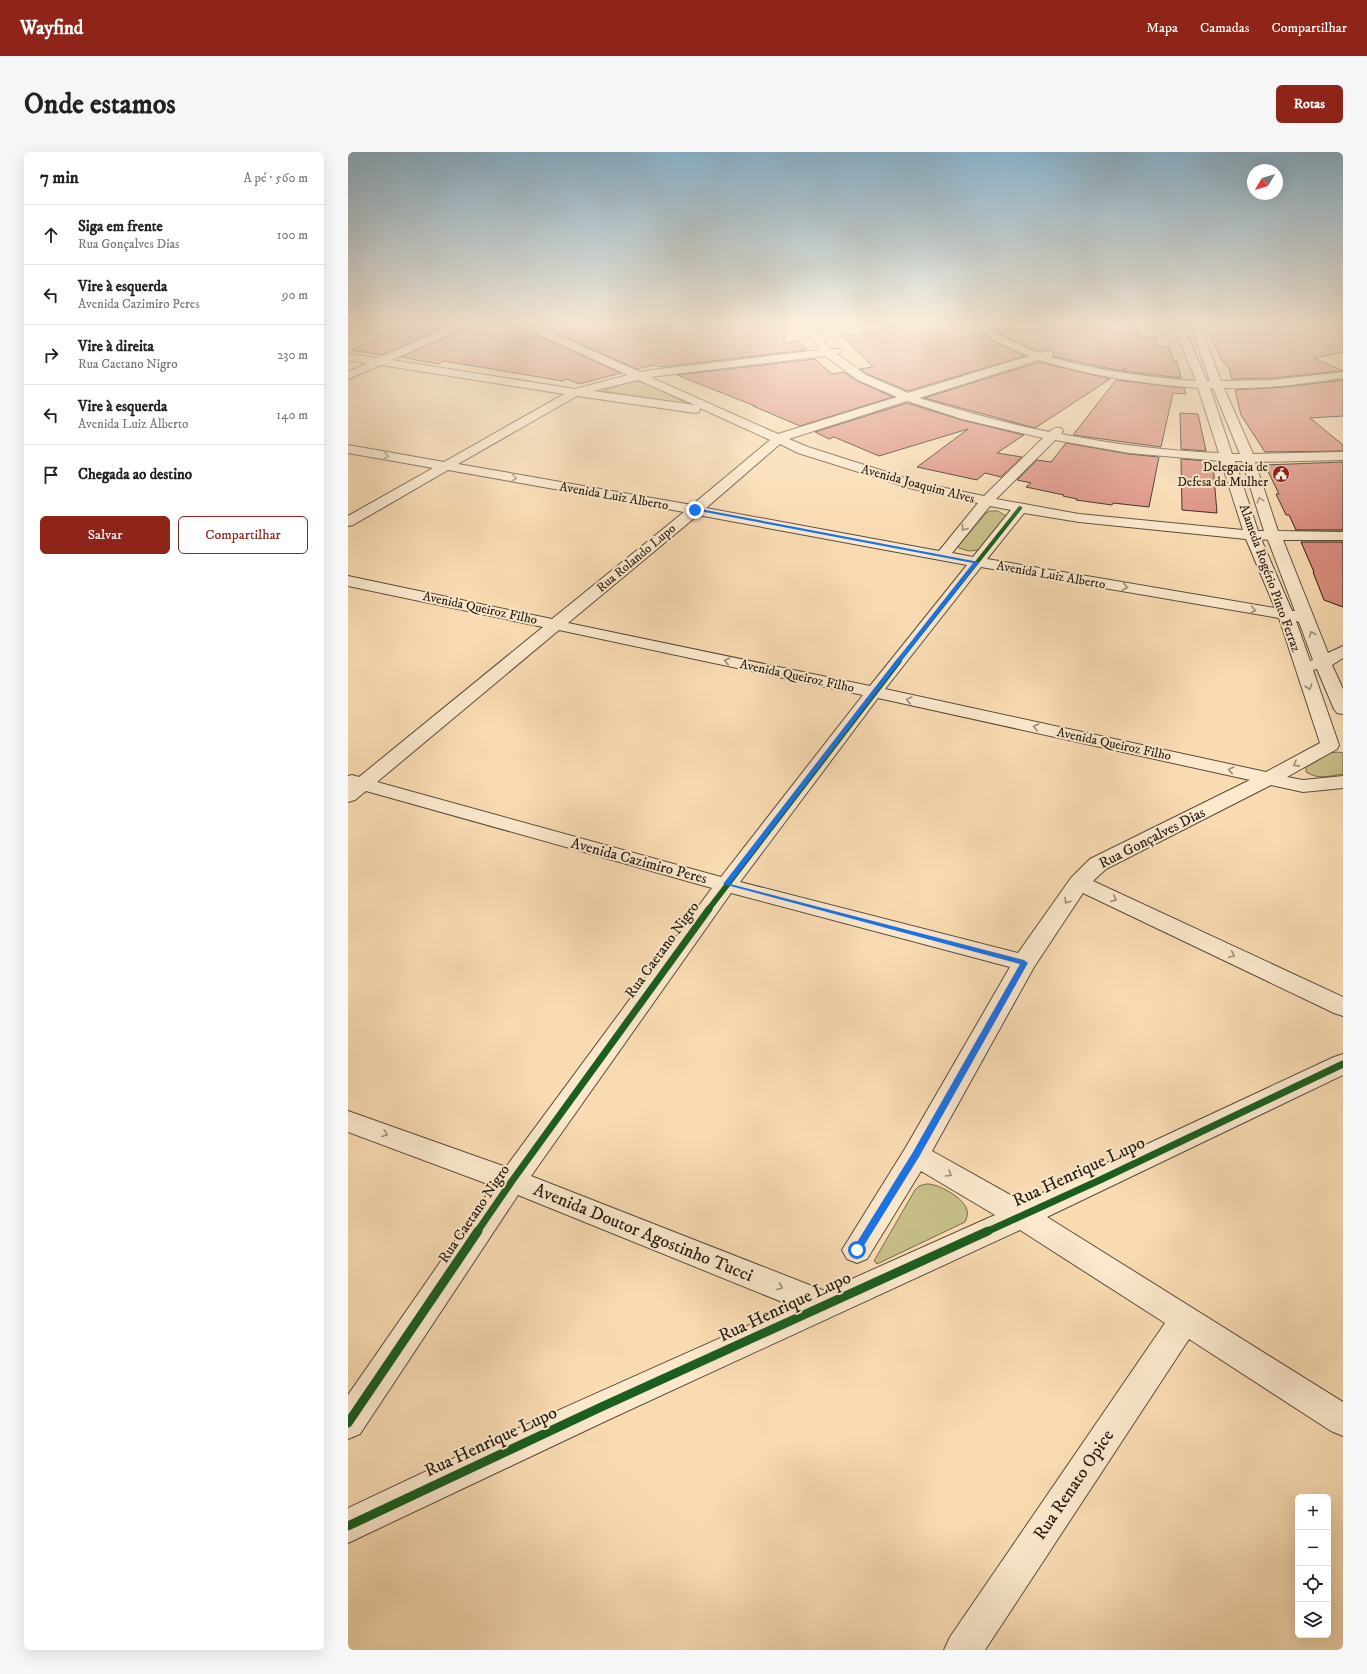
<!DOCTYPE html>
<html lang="pt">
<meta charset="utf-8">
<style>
body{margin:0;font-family:"IM FELL DW Pica",serif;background:#f6f6f6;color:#222}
.controls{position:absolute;right:12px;bottom:12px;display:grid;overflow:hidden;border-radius:6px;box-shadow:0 4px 16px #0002}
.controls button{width:36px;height:36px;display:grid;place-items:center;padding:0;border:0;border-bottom:1px solid #e0e0e0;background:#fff;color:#222;font:20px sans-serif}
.compass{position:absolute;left:899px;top:12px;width:36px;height:36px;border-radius:50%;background:#fff;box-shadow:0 4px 16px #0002;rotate:232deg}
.stop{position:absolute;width:12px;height:12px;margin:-9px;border:3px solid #1a73e8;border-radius:50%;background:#fff}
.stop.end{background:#1a73e8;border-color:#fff;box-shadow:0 1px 4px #0008}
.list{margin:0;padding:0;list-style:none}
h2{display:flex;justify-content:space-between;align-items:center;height:52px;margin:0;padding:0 16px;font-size:17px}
h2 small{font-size:13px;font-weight:400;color:#767676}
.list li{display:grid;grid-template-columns:26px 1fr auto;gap:12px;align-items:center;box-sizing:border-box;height:60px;padding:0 16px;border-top:1px solid #e0e0e0}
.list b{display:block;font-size:15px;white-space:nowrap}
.list p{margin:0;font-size:13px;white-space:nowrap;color:#767676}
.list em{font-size:13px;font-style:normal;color:#767676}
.actions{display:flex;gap:8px;padding:12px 16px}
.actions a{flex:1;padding:9px 0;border:1px solid #8f2418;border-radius:6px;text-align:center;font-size:14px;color:#8f2418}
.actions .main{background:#8f2418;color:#fff}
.icon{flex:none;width:22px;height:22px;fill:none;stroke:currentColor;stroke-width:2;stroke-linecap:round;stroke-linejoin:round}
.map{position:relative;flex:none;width:995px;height:1498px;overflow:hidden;border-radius:6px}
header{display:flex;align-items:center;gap:24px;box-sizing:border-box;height:56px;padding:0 20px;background:#8f2418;color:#fff}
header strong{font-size:19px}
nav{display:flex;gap:22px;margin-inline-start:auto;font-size:14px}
.intro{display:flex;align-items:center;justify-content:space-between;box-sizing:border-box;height:96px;padding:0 24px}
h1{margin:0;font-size:28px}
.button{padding:10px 18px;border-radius:6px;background:#8f2418;color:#fff;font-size:14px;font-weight:700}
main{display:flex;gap:24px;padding:0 24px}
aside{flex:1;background:#fff;border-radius:6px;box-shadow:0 4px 16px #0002}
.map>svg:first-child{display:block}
.green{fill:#c6bd87;stroke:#766c4c}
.building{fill:#dc8d7f;stroke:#251c12}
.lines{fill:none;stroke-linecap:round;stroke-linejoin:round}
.minor-casing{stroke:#5a4c3a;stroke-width:2}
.major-casing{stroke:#251c12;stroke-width:2}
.minor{fill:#fbe8cd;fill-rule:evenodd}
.major{fill:#ecbe79;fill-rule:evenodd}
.cycleway-far3-casing{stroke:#fbe8cd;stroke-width:5.5}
.cycleway-far2-casing{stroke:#fbe8cd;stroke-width:8}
.cycleway-far1-casing{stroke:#fbe8cd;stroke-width:10}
.cycleway-casing{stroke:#fbe8cd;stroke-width:12}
.cycleway-far3{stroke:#1b5e20;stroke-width:4}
.cycleway-far2{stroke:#1b5e20;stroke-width:5.5}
.cycleway-far1{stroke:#1b5e20;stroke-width:7}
.cycleway{stroke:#1b5e20;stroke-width:9}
.oneway{stroke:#9b8c79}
.route{fill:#1a73e8}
.labels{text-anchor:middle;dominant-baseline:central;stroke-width:4;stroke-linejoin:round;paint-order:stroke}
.far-poi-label{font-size:13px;fill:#251c12;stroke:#fbe8cd;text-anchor:end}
.far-street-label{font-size:13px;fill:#251c12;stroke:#fbe8cd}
.street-label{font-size:15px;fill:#251c12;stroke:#fbe8cd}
.near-street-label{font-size:18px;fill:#251c12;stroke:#fbe8cd}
</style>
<header>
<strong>Wayfind</strong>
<nav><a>Mapa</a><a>Camadas</a><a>Compartilhar</a></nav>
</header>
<div class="intro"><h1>Onde estamos</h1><a class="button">Rotas</a></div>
<main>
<aside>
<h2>7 min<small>A pé · 560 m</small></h2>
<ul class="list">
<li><svg class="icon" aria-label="ahead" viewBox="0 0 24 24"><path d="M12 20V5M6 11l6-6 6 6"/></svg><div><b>Siga em frente</b><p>Rua Gonçalves Dias</p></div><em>100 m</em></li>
<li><svg class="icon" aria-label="left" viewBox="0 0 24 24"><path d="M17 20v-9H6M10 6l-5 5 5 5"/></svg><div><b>Vire à esquerda</b><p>Avenida Cazimiro Peres</p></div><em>90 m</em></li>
<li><svg class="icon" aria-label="right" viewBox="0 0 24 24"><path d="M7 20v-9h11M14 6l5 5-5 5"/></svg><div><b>Vire à direita</b><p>Rua Caetano Nigro</p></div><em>230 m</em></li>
<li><svg class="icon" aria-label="left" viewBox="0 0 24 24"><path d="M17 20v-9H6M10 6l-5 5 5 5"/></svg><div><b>Vire à esquerda</b><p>Avenida Luiz Alberto</p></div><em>140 m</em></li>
<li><svg class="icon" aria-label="arrive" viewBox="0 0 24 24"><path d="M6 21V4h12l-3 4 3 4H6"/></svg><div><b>Chegada ao destino</b></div></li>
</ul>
<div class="actions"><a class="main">Salvar</a><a>Compartilhar</a></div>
</aside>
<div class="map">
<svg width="995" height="1498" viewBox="0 0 995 1498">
<rect width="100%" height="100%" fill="#f9dbb2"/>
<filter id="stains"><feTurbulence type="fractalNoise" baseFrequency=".005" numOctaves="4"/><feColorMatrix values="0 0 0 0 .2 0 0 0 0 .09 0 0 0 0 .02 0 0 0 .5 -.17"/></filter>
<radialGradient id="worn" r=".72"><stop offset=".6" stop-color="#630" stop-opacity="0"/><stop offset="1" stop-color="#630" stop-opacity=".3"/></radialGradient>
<g class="green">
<path d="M 286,229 L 295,230 L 339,251 L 336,252 L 254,239 Z"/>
<path d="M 642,359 L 650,359 L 658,364 L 631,398 L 621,399 L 611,396 L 610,394 L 638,361 Z"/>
<path d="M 990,600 L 995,601 L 995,622 C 982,624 970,628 958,620 L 958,615 L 982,601 Z"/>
<path d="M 578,1032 C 590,1031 616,1046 619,1058 C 620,1062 619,1066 617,1070 L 529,1112 L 526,1109 L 567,1038 L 571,1034 Z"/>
</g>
<g class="building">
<path d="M 19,171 L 107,171 L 34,203 L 3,198 L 34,184 L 18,181 Z"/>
<path d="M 124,171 L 168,171 L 169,174 L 273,221 L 231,232 L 219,227 L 215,229 L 96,209 L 90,212 L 53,205 L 123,174 Z"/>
<path d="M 185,171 L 433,171 L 440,178 L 435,191 L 451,189 L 459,198 L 312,215 L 306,213 L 289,217 Z"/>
<path d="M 537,171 L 609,171 L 622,181 L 634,180 L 644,189 L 677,204 L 560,239 L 519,222 L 512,217 L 525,215 L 494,184 L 535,180 Z"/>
<path d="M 729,171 L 771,171 L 772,176 L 788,176 L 792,185 L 808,186 L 809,194 L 821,195 L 826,209 L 829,209 L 833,226 L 775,219 L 778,216 L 773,219 L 721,208 L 705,204 L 706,201 L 704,199 L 700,198 L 692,199 L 686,198 L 653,183 L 648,179 L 694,176 L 698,179 L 731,180 Z"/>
<path d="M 882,171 L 995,175 L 995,200 L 966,206 L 995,219 L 925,226 L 884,227 L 881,216 L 875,210 L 858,177 L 864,174 L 874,173 Z"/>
<path d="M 467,207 L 484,222 L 496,220 L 509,229 L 545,245 L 452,274 L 405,254 L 407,254 L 329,223 Z"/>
<path d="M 691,210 L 762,227 L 687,276 L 576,246 Z"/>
<path d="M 768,228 L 836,236 L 838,242 L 825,241 L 813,295 L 725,283 Z"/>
<path d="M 995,228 L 995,264 L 962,266 L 995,293 L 995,299 L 917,300 L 893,263 L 887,238 L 936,235 Z"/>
<path d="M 559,251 L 614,268 L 676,283 L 649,301 L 674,305 L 653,325 L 637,321 L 629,328 L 569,315 L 620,277 L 531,304 L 486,285 L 481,287 L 467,280 Z"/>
<path d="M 832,261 L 850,262 L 858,299 L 833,297 Z"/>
<path d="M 718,291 L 781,302 L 811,305 L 801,355 L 765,351 L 764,353 L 728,348 L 729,347 L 715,344 L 716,343 L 678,335 L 683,331 L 669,328 L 689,308 L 703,310 Z"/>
<path d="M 833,307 L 860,309 L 861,312 L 865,312 L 869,361 L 834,358 Z"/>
<path d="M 995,310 L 995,378 L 948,378 L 941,363 L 938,363 L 928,342 L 931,342 L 917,313 Z"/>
<path d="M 953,390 L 995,390 L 995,455 L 976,448 L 965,420 L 966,420 Z"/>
</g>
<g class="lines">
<g class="minor-casing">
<path id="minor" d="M 110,171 L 123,171 L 122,173 L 44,208 L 227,237 L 280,223 L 170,173 L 169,171 L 182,171 L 292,220 L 303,218 L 472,198 L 455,171 L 465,171 L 482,197 L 493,197 L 494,199 L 493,201 L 489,202 L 518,223 L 560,241 L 681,204 L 645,188 L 625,171 L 636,171 L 652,184 L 685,199 L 692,201 L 700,199 L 704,200 L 705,202 L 703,205 C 750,219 799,225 848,229 L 828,180 L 821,171 L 831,171 L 838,180 L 859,229 L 862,229 L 846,183 L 848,172 L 864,171 L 863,173 L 857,176 L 856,183 L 873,229 L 925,228 L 995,220 L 995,226 C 956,232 916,237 876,236 L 905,302 L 995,300 L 995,308 L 907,310 L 930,379 L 995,380 L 995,388 L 935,388 L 980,501 L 995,494 L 995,506 L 984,513 L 995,537 L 995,562 L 989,561 L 986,557 L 969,517 L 965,518 L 991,593 L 989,597 L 939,625 L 955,628 L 995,624 L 995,636 L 955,640 L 923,633 L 758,717 L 745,729 L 995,845 L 995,864 L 986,861 L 735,741 L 686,815 L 584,999 L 675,1050 L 986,905 L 995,902 L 995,923 L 699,1065 L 995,1250 L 995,1284 L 983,1279 L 841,1187 L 637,1498 L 596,1498 L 602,1485 L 817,1171 L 672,1078 L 262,1267 L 0,1391 L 0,1356 L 155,1283 L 444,1154 L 170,1043 L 12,1282 L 0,1287 L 0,1243 L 145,1034 L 0,980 L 0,959 L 158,1015 L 364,736 L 18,639 L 7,648 L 0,650 L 0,624 L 4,623 L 11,625 L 195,475 L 0,434 L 0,424 L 204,467 L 336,360 L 100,318 L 5,373 L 0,374 L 0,364 L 85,316 L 0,301 L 0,293 L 96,310 L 216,242 L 33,213 L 0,227 L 0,220 L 19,211 L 0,208 L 0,202 L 30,206 ZM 477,204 L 510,228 L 549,245 L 430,282 L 302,225 ZM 691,208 C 743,224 796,232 850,236 L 871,301 C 818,299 765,292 713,282 L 715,279 L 713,276 C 708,275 705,276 701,280 C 657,271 614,259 571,246 ZM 290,228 L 347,253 L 245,239 ZM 862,236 L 865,236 L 892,302 L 884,302 ZM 229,244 L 347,261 L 351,260 L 352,256 L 422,288 L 344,353 L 110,312 ZM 559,249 L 614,267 L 695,286 L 636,344 L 573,331 L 460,295 L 441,287 ZM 707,288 L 781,301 L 873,309 L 895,378 L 731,362 L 648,347 ZM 432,292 L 450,301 L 565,337 L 630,351 L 591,399 L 358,356 ZM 887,309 L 894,309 L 916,379 L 910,379 ZM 642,354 L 663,358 L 625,405 L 604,401 ZM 676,361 L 731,370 L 898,387 L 927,456 L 639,407 ZM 350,363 L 619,413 L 522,534 L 220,471 ZM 913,387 L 920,388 L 947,459 L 944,459 ZM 633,415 L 931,466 L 972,591 L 918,620 L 537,537 ZM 948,469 L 951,470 L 965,508 L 962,509 ZM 211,478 L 515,543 L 373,725 L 29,630 ZM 530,546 L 902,628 L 742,707 L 723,726 L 670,801 L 392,730 ZM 383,741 L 662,815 L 558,995 L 494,1098 L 499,1107 L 509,1111 L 519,1107 L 573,1019 L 647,1063 L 477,1139 L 183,1024 Z"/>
</g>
<g class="major-casing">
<path id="major" d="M 828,171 L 859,171 C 854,176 833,176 828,171 Z"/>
</g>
<use href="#minor" class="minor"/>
<use href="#major" class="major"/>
<g class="cycleway-far3-casing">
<path id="cycleway-far3" d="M 550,510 L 672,356"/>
</g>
<g class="cycleway-far2-casing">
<path id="cycleway-far2" d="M 360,758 L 551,509"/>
</g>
<g class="cycleway-far1-casing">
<g id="cycleway-far1">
<path d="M 129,1080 L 164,1029 L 361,757"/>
<path d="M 638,1080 L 752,1028 L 995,912"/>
</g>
</g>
<g class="cycleway-casing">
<g id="cycleway">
<path d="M 0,1271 L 130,1079"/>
<path d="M 0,1374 L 251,1256 L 640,1079"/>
</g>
</g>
<use href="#cycleway-far3" class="cycleway-far3"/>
<use href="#cycleway-far2" class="cycleway-far2"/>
<use href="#cycleway-far1" class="cycleway-far1"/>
<use href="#cycleway" class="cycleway"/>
</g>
<defs><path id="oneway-chevron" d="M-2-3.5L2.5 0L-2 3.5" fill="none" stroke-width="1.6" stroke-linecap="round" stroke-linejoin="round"/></defs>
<g class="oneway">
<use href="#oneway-chevron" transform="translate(38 304) rotate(10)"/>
<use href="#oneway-chevron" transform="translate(166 326) rotate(10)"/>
<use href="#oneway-chevron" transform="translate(912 348) rotate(-107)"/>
<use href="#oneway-chevron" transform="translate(616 376) rotate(129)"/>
<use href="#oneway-chevron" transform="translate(777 435) rotate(10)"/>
<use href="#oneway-chevron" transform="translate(905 458) rotate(10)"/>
<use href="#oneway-chevron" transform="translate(964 482) rotate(-111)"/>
<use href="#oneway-chevron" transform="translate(379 509) rotate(-168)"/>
<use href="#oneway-chevron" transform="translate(961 535) rotate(71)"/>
<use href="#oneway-chevron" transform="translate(561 548) rotate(-168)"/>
<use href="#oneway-chevron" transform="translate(688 575) rotate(-168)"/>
<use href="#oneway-chevron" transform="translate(948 612) rotate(152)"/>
<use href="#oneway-chevron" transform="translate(883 618) rotate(-168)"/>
<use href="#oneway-chevron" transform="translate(766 747) rotate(25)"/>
<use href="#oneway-chevron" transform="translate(719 749) rotate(124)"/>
<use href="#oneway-chevron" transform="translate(884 803) rotate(25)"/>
<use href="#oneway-chevron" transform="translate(37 982) rotate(20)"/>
<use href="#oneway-chevron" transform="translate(601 1022) rotate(30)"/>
<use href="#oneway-chevron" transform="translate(432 1135) rotate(22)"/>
</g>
<linearGradient id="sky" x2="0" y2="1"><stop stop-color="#8ab6d2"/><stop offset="0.45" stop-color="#fcefdc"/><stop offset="1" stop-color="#fcefdc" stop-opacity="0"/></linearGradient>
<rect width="995" height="380" fill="url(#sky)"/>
<path class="route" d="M 347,356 L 631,410 L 528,541 L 382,732 L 676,808 L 680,811 L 571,1005 L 512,1100 L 506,1100 L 505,1098 L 506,1095 L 565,1000 L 672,812 L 375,732 L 524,539 L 625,411 L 346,358 Z"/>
<defs>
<g id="civic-disc" transform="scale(0.9)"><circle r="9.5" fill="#8f2418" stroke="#fbe8cd"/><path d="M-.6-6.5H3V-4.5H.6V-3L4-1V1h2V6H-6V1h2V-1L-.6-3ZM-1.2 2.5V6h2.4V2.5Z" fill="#fff"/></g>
</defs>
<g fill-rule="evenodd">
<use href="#civic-disc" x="933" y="322"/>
</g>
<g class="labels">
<g class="far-poi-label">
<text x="920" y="315">Delegacia de<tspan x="920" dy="15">Defesa da Mulher</tspan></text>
</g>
<g class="far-street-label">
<text transform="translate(570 332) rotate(15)">Avenida Joaquim Alves</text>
<text transform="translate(266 344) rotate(10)">Avenida Luiz Alberto</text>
<text transform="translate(288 406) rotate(-40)">Rua Rolando Lupo</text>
<text transform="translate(703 423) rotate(10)">Avenida Luiz Alberto</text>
<text transform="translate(922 426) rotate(70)">Alameda Rogério Pinto Ferraz</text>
<text transform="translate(132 456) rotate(12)">Avenida Queiroz Filho</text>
<text transform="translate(449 524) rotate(12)">Avenida Queiroz Filho</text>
<text transform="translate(766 592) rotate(12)">Avenida Queiroz Filho</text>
</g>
<g class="street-label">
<text transform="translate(804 686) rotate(-27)">Rua Gonçalves Dias</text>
<text transform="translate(291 709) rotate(15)">Avenida Cazimiro Peres</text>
<text transform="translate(314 798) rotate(-54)">Rua Caetano Nigro</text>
<text transform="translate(126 1062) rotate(-56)">Rua Caetano Nigro</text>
</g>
<g class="near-street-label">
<text transform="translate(731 1020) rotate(-25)">Rua Henrique Lupo</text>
<text transform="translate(295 1081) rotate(22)">Avenida Doutor Agostinho Tucci</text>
<text transform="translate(437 1155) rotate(-25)">Rua Henrique Lupo</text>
<text transform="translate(143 1290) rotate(-25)">Rua Henrique Lupo</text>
<text transform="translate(726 1333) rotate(-56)">Rua Renato Opice</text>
</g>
</g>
<rect width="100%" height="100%" filter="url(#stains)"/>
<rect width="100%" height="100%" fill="url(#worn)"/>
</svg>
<div class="controls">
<button>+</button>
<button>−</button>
<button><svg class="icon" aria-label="locate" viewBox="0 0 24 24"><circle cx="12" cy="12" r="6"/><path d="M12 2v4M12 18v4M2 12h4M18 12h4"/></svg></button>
<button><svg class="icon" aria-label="layers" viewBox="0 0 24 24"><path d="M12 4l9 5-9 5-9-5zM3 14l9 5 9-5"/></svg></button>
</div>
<svg class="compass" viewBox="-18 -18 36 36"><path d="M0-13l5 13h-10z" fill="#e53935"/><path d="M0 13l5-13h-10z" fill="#767676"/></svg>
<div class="stop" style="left:509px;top:1098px"></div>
<div class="stop end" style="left:347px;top:358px"></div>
</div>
</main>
